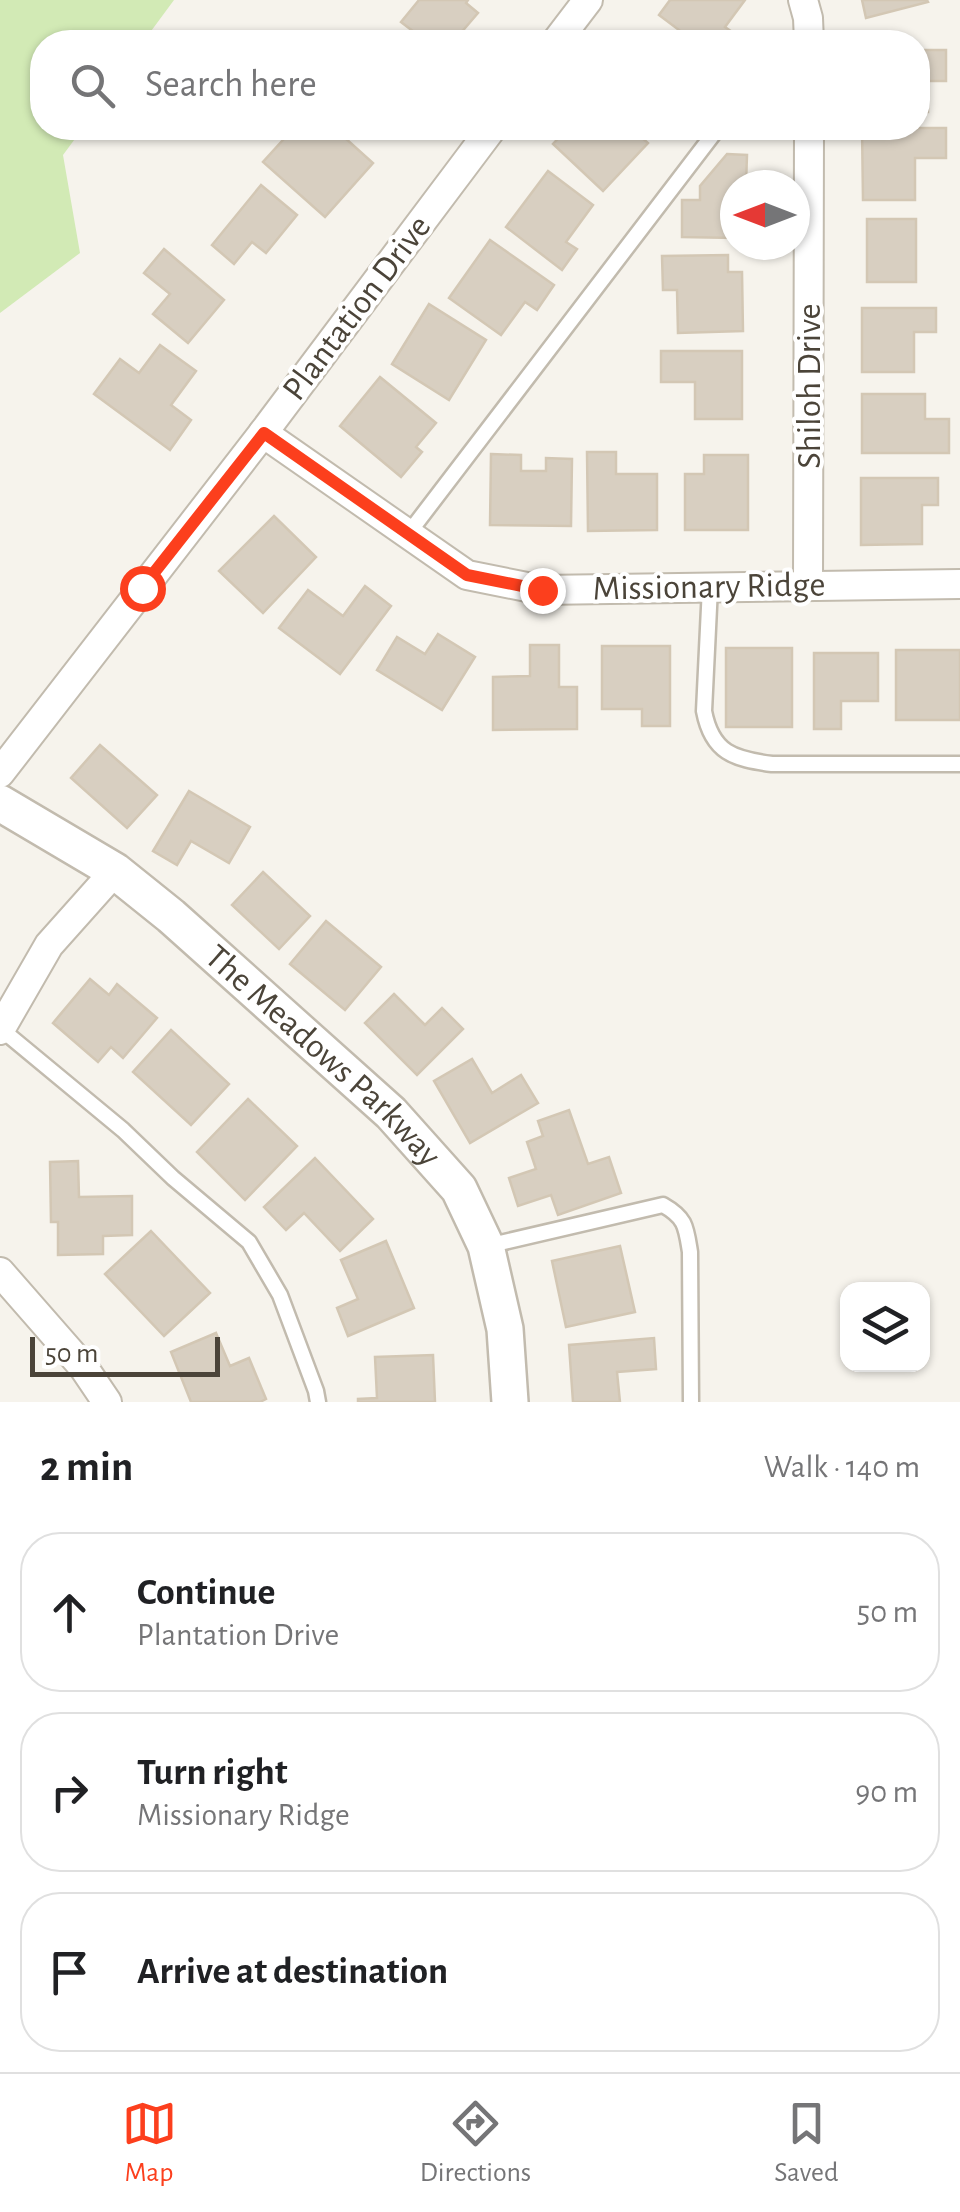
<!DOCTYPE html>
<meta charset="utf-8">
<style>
body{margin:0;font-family:"Alegreya Sans",sans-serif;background:#f2f2f2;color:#202124}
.controls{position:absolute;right:30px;bottom:30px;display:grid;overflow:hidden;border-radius:20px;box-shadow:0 2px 8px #0004}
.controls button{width:90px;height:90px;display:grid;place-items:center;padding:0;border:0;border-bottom:2px solid #e0e0e0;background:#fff;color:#202124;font:50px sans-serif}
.compass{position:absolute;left:720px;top:170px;width:90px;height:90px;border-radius:50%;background:#fff;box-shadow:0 2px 8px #0004;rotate:270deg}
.scale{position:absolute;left:30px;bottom:25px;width:190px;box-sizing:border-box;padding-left:10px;border:5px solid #4b4439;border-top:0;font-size:28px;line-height:35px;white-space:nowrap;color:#4b4439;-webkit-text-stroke:8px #fff;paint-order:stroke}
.stop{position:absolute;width:30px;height:30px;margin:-22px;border:8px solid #fc3f1d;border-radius:50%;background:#fff}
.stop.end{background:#fc3f1d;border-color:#fff;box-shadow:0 2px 10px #0008}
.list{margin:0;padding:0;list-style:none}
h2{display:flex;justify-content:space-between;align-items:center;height:130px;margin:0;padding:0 40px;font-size:42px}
h2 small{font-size:32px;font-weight:400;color:#757577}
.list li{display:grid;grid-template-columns:65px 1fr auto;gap:30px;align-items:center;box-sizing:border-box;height:160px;margin:0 20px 20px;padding:0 20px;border:2px solid #e0e0e0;border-radius:40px}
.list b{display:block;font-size:38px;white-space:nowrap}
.list p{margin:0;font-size:32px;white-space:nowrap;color:#757577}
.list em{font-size:32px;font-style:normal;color:#757577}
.icon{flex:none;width:55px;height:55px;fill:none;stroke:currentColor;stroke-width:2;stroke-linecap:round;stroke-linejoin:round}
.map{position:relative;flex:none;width:960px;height:1402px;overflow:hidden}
.search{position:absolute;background:#fff;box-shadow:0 2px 8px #0004;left:30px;right:30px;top:30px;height:110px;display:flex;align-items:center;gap:25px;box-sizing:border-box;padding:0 35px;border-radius:40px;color:#757577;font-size:38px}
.sheet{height:670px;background:#fff}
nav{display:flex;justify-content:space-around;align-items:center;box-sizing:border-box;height:140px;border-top:2px solid #e0e0e0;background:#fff;font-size:28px;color:#757577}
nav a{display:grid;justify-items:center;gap:5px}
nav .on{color:#fc3f1d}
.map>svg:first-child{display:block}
.green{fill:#d2eab5}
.building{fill:#d8cfc1;stroke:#d3c7b4;stroke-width:2.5}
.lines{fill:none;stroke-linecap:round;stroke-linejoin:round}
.service-casing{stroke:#c2bbae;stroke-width:19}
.minor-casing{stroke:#c2bbae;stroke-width:32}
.tertiary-casing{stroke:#c2bbae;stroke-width:40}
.service{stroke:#fff;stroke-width:14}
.minor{stroke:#fff;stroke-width:28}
.tertiary{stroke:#fff;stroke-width:35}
.route{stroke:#fc3f1d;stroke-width:12}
.labels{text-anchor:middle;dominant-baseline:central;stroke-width:8;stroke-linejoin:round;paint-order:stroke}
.street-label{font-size:35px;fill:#4b4439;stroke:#fff}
</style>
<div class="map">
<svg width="960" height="1402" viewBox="0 0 960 1402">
<rect width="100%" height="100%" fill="#f6f3ec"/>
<path class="green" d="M 0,0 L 174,0 L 143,42 L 42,42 L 42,128 L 83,128 L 63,155 L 80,253 L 0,313 Z"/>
<g class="building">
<path d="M 419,0 L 468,0 L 466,3 L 478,13 L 453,42 L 427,42 L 401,22 Z"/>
<path d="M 670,0 L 745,0 L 725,27 L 738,36 L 734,42 L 695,42 L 659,15 Z"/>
<path d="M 862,0 L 927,0 L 928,2 L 866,18 Z"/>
<path d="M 918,50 L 946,50 L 946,81 L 928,81 L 928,112 L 918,112 Z"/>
<path d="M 289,128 L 334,128 L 373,163 L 325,217 L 263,162 L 292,130 Z"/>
<path d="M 568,128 L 631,128 L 648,143 L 603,191 L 553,144 Z"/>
<path d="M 862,128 L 946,128 L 946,158 L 915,158 L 915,200 L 863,200 Z"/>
<path d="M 727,154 L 747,155 L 746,185 L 735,185 L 735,238 L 682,237 L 682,200 L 700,200 L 700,186 Z"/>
<path d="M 548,171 L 593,205 L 566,242 L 577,249 L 562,270 L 506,227 Z"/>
<path d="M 261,185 L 297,215 L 266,253 L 252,242 L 234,264 L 212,245 Z"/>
<rect x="867" y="219" width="49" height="63"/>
<path d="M 490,240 L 554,285 L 537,310 L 525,302 L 501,335 L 449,298 Z"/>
<path d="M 164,249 L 224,300 L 188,343 L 153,314 L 170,294 L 144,273 Z"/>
<path d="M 728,255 L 728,272 L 742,272 L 743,331 L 678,333 L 677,290 L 663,290 L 662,256 Z"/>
<path d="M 429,304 L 486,340 L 449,400 L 392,364 Z"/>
<path d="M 862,308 L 936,308 L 936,332 L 914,332 L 914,372 L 862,372 Z"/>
<path d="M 160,345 L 196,371 L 171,405 L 191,420 L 170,450 L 94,394 L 120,359 L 139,373 Z"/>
<path d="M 661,351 L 742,351 L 742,419 L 695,419 L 695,382 L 661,382 Z"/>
<path d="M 380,377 L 436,423 L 416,447 L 422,452 L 401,477 L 340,426 Z"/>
<path d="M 862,394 L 925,394 L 925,419 L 949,419 L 949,453 L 862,453 Z"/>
<path d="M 587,452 L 616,452 L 616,474 L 657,474 L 657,530 L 588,531 Z"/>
<path d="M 491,454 L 521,455 L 521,471 L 546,471 L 546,458 L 572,459 L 571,526 L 490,525 Z"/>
<path d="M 704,455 L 748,455 L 748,530 L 685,530 L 685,474 L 704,474 Z"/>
<path d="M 861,478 L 938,478 L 938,505 L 922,505 L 922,544 L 861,545 Z"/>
<path d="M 274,516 L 316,557 L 263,613 L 219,571 Z"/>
<path d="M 365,586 L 391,606 L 340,674 L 279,628 L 308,590 L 343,616 Z"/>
<path d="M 438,634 L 475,657 L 442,710 L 377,670 L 397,637 L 425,654 Z"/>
<path d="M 530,645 L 559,645 L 559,687 L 577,687 L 577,729 L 493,730 L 493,677 L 530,676 Z"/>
<path d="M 602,646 L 670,646 L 670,726 L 642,726 L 642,709 L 602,709 Z"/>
<rect x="726" y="648" width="66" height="79"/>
<rect x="896" y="650" width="64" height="70"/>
<path d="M 814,653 L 878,653 L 878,701 L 841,701 L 841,729 L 814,729 Z"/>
<path d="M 100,745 L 157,795 L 127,828 L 71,778 Z"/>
<path d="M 189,791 L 250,827 L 229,863 L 191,841 L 177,865 L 153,851 Z"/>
<path d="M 263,872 L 310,916 L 279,949 L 232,905 Z"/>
<path d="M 326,921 L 381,967 L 345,1010 L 290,964 Z"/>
<path d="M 90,979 L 109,995 L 117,984 L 157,1018 L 123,1058 L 111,1047 L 98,1062 L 53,1023 Z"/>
<path d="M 394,994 L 425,1025 L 442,1008 L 463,1029 L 417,1075 L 365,1023 Z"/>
<path d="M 171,1030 L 229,1084 L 191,1125 L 133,1072 Z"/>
<path d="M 472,1059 L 492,1093 L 521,1075 L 538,1103 L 470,1143 L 434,1081 Z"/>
<path d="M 248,1099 L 297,1146 L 245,1200 L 197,1152 Z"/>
<path d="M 569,1110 L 588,1164 L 609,1157 L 621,1193 L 558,1215 L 551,1195 L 518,1206 L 509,1178 L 536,1169 L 527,1142 L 543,1136 L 538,1121 Z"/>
<path d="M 315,1158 L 373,1219 L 340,1251 L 304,1213 L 286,1230 L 264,1207 Z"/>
<path d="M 78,1161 L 79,1197 L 132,1196 L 132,1235 L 103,1236 L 103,1254 L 58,1255 L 58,1222 L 51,1222 L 50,1162 Z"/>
<path d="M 151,1231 L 210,1293 L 164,1336 L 105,1274 Z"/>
<path d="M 386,1241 L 414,1308 L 348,1336 L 337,1308 L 358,1299 L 341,1260 Z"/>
<path d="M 620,1246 L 635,1312 L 566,1327 L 552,1261 Z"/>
<path d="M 216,1333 L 230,1366 L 249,1358 L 266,1399 L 260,1402 L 191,1402 L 171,1352 Z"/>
<path d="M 654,1338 L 656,1369 L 617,1372 L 620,1402 L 573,1402 L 569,1345 Z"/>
<path d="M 433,1355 L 435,1402 L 358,1402 L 358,1399 L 377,1398 L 375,1357 Z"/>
</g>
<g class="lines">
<g class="service-casing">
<g id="service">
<path d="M 408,534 L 718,128"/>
<path d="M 710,587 L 704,711 C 712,753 734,759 772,764 L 960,764"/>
<path d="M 1,1029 L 123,1130 L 173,1178 L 249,1242 L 280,1295 L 316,1391 L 318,1402"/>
<path d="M 487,1246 L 663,1205 C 686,1218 686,1227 690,1252 L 691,1402"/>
</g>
</g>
<g class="minor-casing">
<g id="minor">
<path d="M 803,0 L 808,18 L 809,42"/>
<path d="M 556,42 L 588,0"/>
<path d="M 263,433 L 467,575 L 542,590 L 960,584"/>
<path d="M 808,585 L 809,128"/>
<path d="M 0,773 L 263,433 L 492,128"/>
<path d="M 0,1030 L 49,945 L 115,871"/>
<path d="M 0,1272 L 84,1368 L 107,1402"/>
</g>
</g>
<g class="tertiary-casing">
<g id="tertiary">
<path id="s1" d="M 0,803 L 115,871 L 171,916 L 391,1113 L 459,1189 L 486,1246 L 505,1329 L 510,1402"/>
</g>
</g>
<use href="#service" class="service"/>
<use href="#minor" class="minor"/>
<use href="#tertiary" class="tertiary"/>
</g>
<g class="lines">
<path class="route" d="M 142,588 L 264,433 L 467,575 L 542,590"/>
</g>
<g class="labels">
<g class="street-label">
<text transform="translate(357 308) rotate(-53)">Plantation Drive</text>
<text transform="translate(809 386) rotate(-90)">Shiloh Drive</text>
<text transform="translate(709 587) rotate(-1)">Missionary Ridge</text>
<text stroke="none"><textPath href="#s1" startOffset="412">The Meadows Parkway</textPath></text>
</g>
</g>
</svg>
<div class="controls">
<button><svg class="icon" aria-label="layers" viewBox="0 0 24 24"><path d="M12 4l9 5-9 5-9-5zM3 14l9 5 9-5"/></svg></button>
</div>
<svg class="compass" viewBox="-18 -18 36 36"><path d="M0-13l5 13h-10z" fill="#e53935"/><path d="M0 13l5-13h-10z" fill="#757577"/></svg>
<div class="scale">50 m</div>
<div class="stop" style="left:142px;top:588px"></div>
<div class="stop end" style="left:542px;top:590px"></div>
<div class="search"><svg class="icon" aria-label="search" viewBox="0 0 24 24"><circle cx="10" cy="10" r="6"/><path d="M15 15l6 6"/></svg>Search here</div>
</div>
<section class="sheet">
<h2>2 min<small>Walk · 140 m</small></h2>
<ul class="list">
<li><svg class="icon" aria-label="ahead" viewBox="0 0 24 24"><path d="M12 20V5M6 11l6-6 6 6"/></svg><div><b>Continue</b><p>Plantation Drive</p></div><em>50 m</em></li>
<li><svg class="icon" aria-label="right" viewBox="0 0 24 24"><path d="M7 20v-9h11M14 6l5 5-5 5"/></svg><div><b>Turn right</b><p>Missionary Ridge</p></div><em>90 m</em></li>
<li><svg class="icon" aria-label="arrive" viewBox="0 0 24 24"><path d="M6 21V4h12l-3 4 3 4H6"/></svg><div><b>Arrive at destination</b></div></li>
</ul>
</section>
<nav>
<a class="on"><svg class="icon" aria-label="map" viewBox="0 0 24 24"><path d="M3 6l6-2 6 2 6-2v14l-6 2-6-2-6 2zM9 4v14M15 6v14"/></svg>Map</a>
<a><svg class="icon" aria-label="directions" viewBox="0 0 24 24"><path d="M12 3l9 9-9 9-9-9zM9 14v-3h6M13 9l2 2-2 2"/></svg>Directions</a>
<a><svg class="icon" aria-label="saved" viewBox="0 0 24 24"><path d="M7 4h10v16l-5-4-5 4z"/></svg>Saved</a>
</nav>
